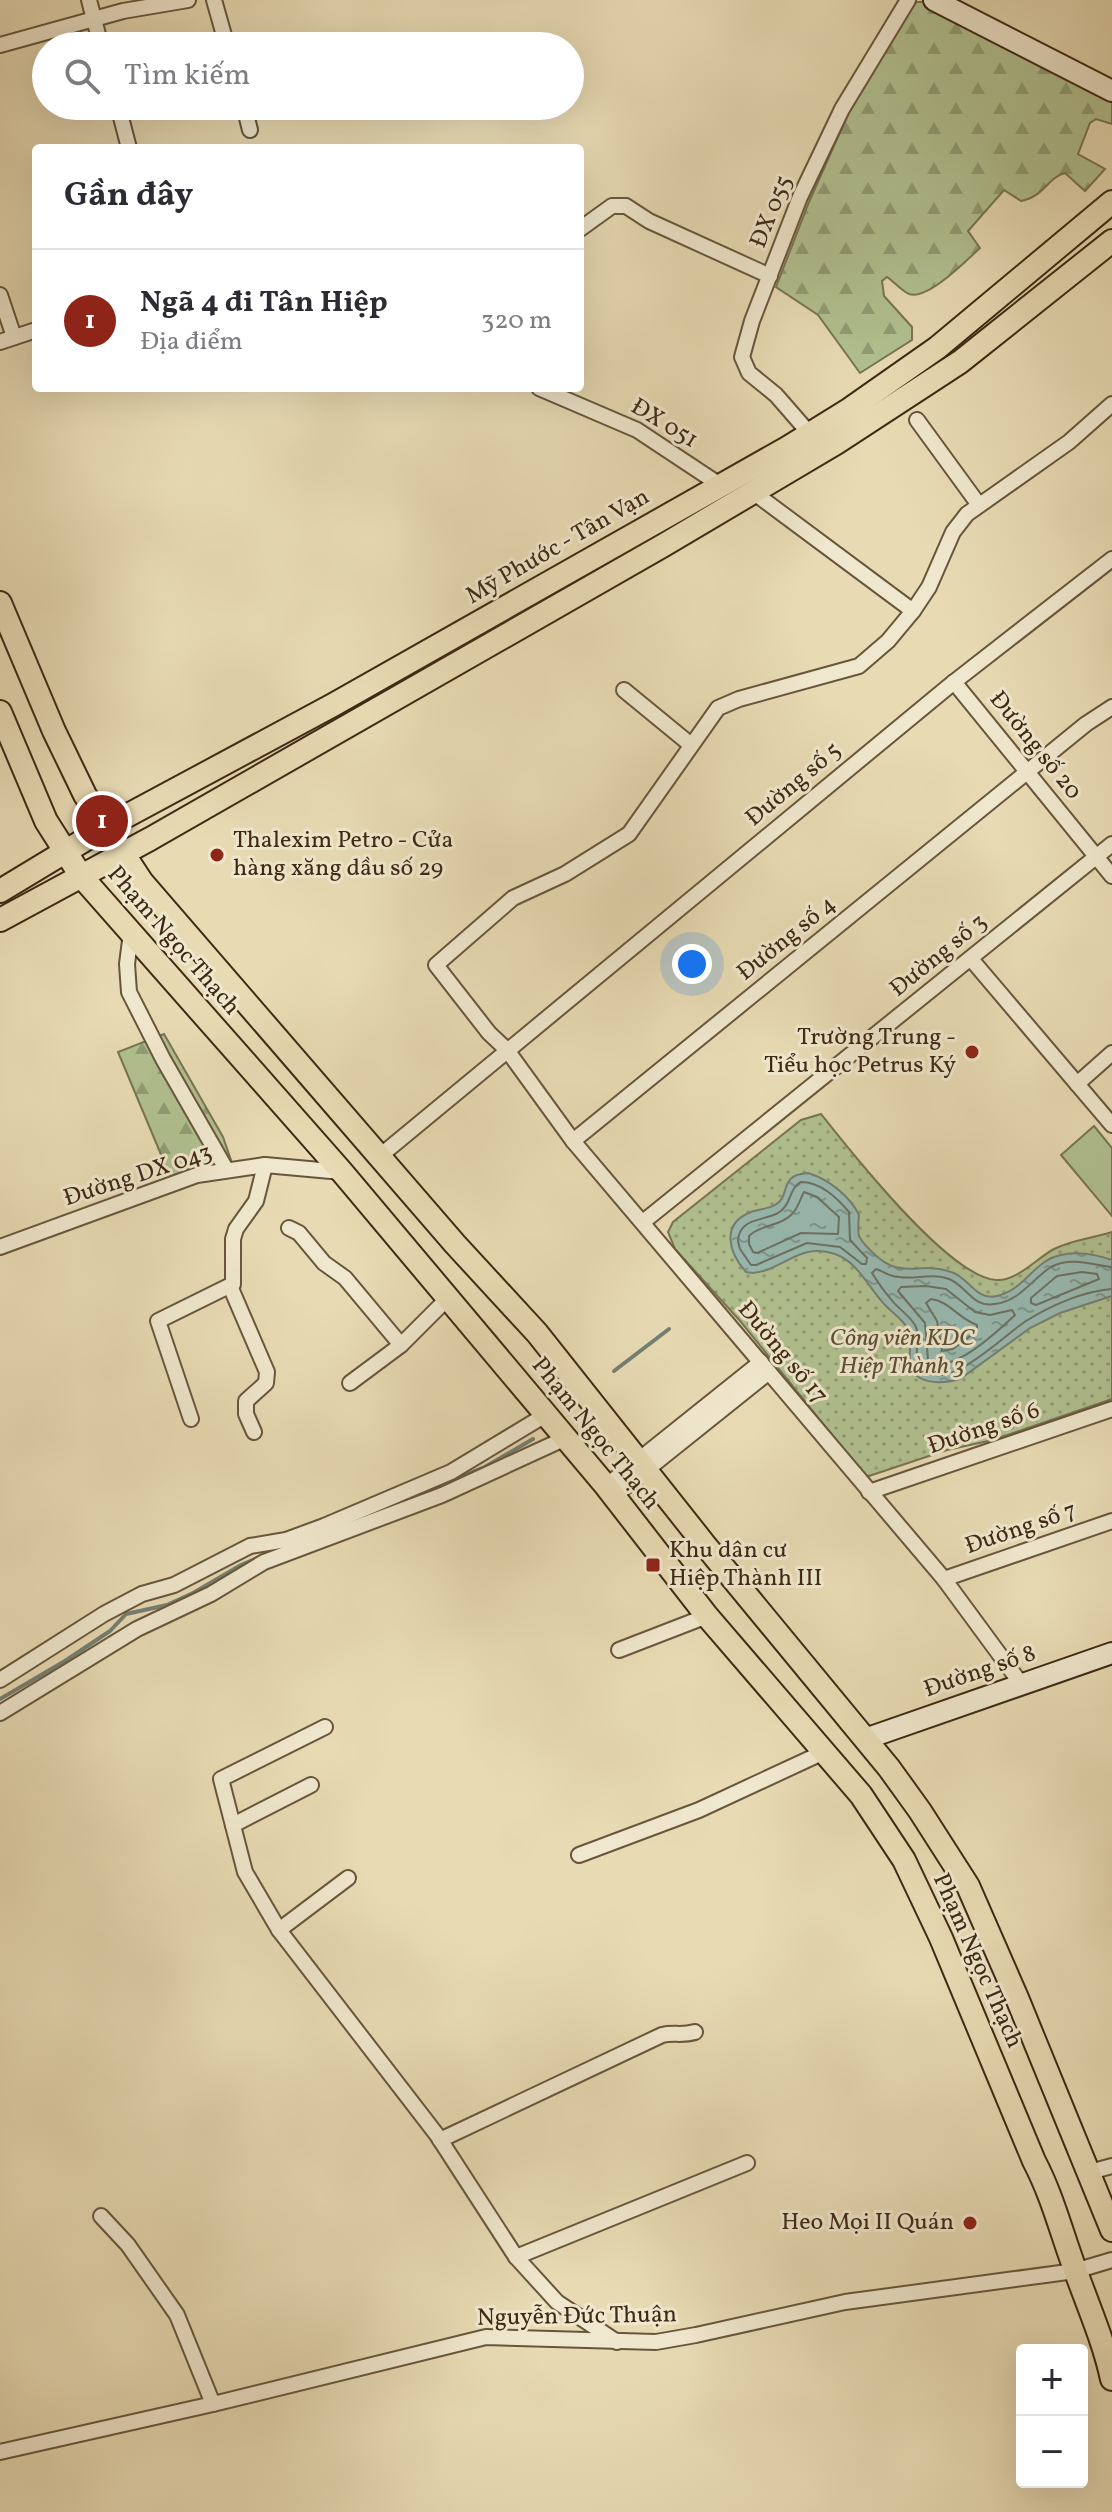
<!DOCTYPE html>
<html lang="vi">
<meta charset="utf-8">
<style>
body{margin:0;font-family:Vollkorn,serif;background:#f7f7f7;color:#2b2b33}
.controls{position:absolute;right:24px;bottom:24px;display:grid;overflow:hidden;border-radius:8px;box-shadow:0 8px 32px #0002}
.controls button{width:72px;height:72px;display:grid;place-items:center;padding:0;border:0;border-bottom:2px solid #e1e1e2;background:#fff;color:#2b2b33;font:40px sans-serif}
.you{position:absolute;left:692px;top:964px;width:28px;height:28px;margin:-20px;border:6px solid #fff;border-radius:50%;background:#1a73e8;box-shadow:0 0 0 12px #1a73e833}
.badge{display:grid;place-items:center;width:52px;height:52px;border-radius:50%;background:#8f2418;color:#fff;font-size:26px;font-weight:700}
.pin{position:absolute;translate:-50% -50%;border:4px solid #fff;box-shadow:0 2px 8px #0006}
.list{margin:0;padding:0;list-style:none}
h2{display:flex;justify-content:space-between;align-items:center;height:104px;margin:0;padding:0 32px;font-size:34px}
h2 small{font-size:26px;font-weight:400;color:#7c7c81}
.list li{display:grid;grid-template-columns:52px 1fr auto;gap:24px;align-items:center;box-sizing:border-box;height:144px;padding:0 32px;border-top:2px solid #e1e1e2}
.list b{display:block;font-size:30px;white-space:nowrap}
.list p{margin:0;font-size:26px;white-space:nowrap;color:#7c7c81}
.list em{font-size:26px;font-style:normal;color:#7c7c81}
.icon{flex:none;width:44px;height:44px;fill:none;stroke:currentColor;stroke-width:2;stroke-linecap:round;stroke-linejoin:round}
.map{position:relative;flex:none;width:1112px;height:2512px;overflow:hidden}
.search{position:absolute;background:#fff;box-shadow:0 8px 32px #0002;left:32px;top:32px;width:552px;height:88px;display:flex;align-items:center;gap:20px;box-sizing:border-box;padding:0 28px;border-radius:44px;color:#7c7c81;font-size:30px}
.panel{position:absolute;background:#fff;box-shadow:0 8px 32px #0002;left:32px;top:144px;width:552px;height:248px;border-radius:8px}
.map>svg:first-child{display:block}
.green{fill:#b1c191;stroke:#787552;stroke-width:2}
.forest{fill:url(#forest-firs);stroke:#787552;stroke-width:2}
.park{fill:url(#park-dots);stroke:#787552;stroke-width:2}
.water{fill:url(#water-ripples);stroke:#748073;stroke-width:2}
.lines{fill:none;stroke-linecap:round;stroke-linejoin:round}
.shore{stroke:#6b7263;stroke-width:2}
.stream{stroke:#748073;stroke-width:4}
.street-casing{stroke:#68563c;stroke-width:18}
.secondary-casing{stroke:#3e2914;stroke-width:24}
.primary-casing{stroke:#3e2914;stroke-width:26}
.street{stroke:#f0e8ce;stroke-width:14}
.secondary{stroke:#f0e8ce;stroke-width:20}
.primary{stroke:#e8dbb4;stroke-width:22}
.poi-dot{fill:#8f2418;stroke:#f0e8ce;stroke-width:3}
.labels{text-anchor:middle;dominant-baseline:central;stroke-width:6;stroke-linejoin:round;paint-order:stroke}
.street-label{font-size:24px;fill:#3e2914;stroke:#f0e8ce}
.poi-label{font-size:24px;fill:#3e2914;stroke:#f0e8ce;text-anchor:start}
.park-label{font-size:24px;font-style:italic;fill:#5b4f33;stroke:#f0e8ce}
</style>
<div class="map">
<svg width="1112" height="2512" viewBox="0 0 1112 2512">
<defs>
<pattern id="forest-firs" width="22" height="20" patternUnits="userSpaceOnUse" patternTransform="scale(2)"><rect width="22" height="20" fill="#b1c191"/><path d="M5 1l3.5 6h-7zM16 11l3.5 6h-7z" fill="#919d75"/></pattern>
<pattern id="park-dots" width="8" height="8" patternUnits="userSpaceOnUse" patternTransform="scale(2)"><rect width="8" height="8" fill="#b1c191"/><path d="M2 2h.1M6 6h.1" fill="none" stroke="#919d75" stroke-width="1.8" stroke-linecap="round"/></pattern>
<pattern id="water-ripples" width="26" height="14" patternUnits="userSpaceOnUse" patternTransform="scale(2)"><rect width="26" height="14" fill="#98bab2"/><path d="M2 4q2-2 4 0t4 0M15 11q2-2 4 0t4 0" fill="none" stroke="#7d9790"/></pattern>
</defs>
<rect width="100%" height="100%" fill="#e8dbb4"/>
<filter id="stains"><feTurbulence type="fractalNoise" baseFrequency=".0025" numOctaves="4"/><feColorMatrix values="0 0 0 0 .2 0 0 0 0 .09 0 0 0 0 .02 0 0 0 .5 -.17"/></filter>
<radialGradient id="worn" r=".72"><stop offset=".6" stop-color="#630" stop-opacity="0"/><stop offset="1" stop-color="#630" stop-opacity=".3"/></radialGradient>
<path class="green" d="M 1094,1126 L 1112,1148 L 1112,1216 L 1061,1155 Z"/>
<g class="forest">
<path d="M 917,2 L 928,2 L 1112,96 L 1112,124 L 1096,119 L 1090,123 L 1078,154 L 1105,169 L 1085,191 L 1065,173 C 1048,177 1045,196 1021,201 L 1004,190 L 968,231 L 980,248 C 967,260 924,304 907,293 C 900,289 894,282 887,277 L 882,281 L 884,296 L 912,327 L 912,340 L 860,373 L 818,315 L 776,287 L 809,202 L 849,112 L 909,5 Z"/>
<path d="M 164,1034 L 223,1137 L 231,1160 L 170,1176 L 118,1052 Z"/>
</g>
<path class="park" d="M 821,1114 C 851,1152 949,1277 996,1280 C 1016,1282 1037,1258 1054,1249 C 1071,1240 1094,1238 1112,1232 L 1112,1399 L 993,1440 L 947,1450 L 866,1477 L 741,1322 L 675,1249 L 668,1232 L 673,1222 L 801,1120 Z"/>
<path class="water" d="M 808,1173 C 828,1179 850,1196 859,1215 C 857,1237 857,1237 872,1252 C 902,1282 917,1260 951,1272 C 969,1277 975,1301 997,1296 C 1019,1291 1029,1272 1046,1261 C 1065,1249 1093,1253 1112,1260 L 1112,1296 L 1060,1313 L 1030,1328 L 960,1379 C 942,1384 911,1386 910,1360 C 909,1351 912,1338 908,1329 C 903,1320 894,1314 887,1307 C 870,1291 859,1262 835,1254 C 799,1242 784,1270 753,1273 L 746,1272 C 729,1253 720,1224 751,1212 C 759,1209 768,1209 775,1205 C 792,1196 777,1175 808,1173 Z"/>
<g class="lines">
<g class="shore">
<path d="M 801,1182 C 821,1182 837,1198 849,1212 L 850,1240 L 867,1258 L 866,1264 L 862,1264 L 840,1247 L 807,1243 L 756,1265 L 751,1265 L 740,1249 L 738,1241 C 739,1218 763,1221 778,1213 C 792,1205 788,1189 801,1182 Z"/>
<path d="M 804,1192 L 817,1197 L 839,1217 L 838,1234 L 801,1233 L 757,1253 L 753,1252 L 749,1244 L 749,1236 C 761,1224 779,1227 791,1215 C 798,1209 800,1199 804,1192 Z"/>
<path d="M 1112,1267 C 1093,1265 1071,1256 1051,1267 C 1032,1279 1020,1301 995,1304 C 972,1308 967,1286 949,1279 C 931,1272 911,1281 893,1276 C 888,1275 882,1271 876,1269 L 872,1273 C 877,1281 883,1290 890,1298 C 897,1308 908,1314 915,1325 C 922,1337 912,1357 920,1367 C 944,1398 1005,1334 1026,1321 C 1050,1306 1083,1291 1112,1289"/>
<path d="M 1082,1272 L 1097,1274 L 1099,1279 L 1036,1305 L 1031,1303 L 1031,1298 L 1057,1276 Z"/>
<path d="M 926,1286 L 946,1289 L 975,1312 L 990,1315 L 1012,1310 L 1015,1315 C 998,1331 950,1377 928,1360 L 925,1323 L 898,1291 L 901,1287 Z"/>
<path d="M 931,1299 C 949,1301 959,1319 977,1325 L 977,1331 L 953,1349 L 942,1351 L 937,1321 L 926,1303 Z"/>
</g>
<g class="stream">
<path d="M 614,1371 L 669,1329"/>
<path d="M 417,1494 L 485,1467 L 533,1439"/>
<path d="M 369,1515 L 390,1505"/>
<path d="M 0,1699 L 65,1661 L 110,1631 L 126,1614 L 167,1605 L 193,1593 L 241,1565 L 260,1557"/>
</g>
<g class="street-casing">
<g id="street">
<path d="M 89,0 L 101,46"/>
<path d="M 214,0 L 227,46"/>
<path d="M 0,45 L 123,11 L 188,0"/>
<path d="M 118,106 L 129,148"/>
<path d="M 244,106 L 250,130"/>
<path d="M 580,229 L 612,206 L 626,206 L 649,221 L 770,276"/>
<path d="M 0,295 L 14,337"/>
<path d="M 0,342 L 36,330"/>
<path d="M 539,388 L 637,430 L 720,485"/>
<path d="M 917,420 L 979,505"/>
<path d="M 810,434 L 776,395 L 749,373 L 742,357 L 752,321 L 800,197 L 842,109 L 908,0"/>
<path d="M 753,492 L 913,611"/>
<path d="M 954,682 L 1112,876"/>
<path d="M 624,690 L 691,745"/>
<path d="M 131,933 L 127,964 L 129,992 L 163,1059 L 226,1169"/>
<path d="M 971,959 L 1112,1125"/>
<path d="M 1077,1084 L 1112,1053"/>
<path d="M 573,1141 L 1086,724 L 1112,707"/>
<path d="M 380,1156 L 954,682 L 1112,559"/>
<path d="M 643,1222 L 1112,844"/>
<path d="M 289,1228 L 299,1233 L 324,1263 L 345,1278 L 401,1345"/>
<path d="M 0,1247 L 197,1175 L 265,1165 L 342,1172"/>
<path d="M 230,1286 L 267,1372 L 266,1383 L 246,1401 L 246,1414 L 254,1432"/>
<path d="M 350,1383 L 401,1345 L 447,1299"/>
<path d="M 191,1419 L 158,1321 L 233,1284 L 233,1239 L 236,1229 L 256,1201 L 265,1165"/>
<path d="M 606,1486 L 761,1362"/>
<path d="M 869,1492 L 1112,1409"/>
<path d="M 614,1496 L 769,1372"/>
<path d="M 944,1579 L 1112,1521"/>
<path d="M 619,1650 L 707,1616"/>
<path d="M 0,1680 L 104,1614 L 142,1594 L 174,1585 L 250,1546 L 286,1540 L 324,1526 L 451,1472 L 547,1414"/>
<path d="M 1022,1685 L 944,1579 L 573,1141 L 507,1050 L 489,1033 L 436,965 L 513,898 L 565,874 L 629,834 L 718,708 L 739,699 L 859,666 L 888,641 L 913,611 L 929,587 L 953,532 L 967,514 L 1069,442 L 1112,404"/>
<path d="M 0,1713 L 137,1629 L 211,1594 L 264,1562 L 442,1495 L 566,1438"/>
<path d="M 325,1727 L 221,1779 L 245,1872 L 279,1930 L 437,2135 L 516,2257 L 557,2302 L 617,2342"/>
<path d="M 233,1825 L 311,1785"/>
<path d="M 579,1855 L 699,1810 L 824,1752"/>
<path d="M 279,1930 L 348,1878"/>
<path d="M 440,2140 L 662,2035 C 674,2032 681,2036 695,2032"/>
<path d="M 1090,2172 L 1112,2166"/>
<path d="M 101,2216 L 128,2245 L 177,2315 L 213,2404"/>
<path d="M 516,2257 L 747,2163"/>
<path d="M 0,2452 L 213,2404 L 486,2337 L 656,2342 L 696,2335 L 845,2302 L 1075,2271 L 1112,2260"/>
</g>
</g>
<g class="secondary-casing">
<g id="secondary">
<path d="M 934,0 L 1112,91"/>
<path d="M 865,1739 L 1112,1653"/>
</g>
</g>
<g class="primary-casing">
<g id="primary">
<path d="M 0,603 L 54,731 L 85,795 L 142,882 L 455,1244 L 537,1333 L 705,1545 L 889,1768 L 920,1811 L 968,1886 L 1017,1998 L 1112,2230"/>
<path d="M 0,712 L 46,821 L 81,876 L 342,1172 L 606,1486 L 707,1616 L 861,1795 L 904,1860 L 941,1938 L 1034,2161 C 1053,2197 1062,2235 1076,2272 C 1089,2308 1104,2342 1112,2379"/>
<path d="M 0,891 L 106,827 L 333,705 L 787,448 L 850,409 L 937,348 L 1112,202"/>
<path d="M 0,920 L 150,839 L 664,545 L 836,443 L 960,362 L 1112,241"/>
</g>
</g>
<use href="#street" class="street"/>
<use href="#secondary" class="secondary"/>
<use href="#primary" class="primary"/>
</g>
<g class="poi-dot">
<circle cx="217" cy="855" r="8"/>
<circle cx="972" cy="1052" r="8"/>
<rect x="645" y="1557" width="16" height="16" rx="4"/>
<circle cx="970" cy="2223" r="8"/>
</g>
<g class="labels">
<g class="street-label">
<text transform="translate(772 212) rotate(-68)">ĐX 055</text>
<text transform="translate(664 424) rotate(31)">ĐX 051</text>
<text transform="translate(558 547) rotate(-30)">Mỹ Phước - Tân Vạn</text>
<text transform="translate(1035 746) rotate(51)">Đường số 20</text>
<text transform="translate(794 785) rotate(-40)">Đường số 5</text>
<text transform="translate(787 939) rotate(-39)">Đường số 4</text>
<text transform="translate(173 941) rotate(49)">Phạm Ngọc Thạch</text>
<text transform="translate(939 956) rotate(-39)">Đường số 3</text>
<text transform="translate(138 1176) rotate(-18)">Đường DX 043</text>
<text transform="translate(782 1353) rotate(50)">Đường số 17</text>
<text transform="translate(984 1429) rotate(-19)">Đường số 6</text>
<text transform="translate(595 1434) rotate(51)">Phạm Ngọc Thạch</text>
<text transform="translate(1021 1529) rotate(-19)">Đường số 7</text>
<text transform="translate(980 1672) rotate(-19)">Đường số 8</text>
<text transform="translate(977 1961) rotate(66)">Phạm Ngọc Thạch</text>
<text transform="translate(577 2317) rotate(-1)">Nguyễn Đức Thuận</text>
</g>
<g class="poi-label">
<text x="233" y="841">Thalexim Petro - Cửa<tspan x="233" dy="28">hàng xăng dầu số 29</tspan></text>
<text x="956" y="1038" text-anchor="end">Trường Trung -<tspan x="956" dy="28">Tiểu học Petrus Ký</tspan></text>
<text x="669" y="1551">Khu dân cư<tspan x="669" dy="28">Hiệp Thành III</tspan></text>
<text x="954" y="2223" text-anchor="end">Heo Mọi II Quán</text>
</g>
<g class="park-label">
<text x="902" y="1339">Công viên KDC<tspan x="902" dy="28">Hiệp Thành 3</tspan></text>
</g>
</g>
<rect width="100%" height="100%" filter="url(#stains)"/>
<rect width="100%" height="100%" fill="url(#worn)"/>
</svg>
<div class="controls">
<button>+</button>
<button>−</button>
</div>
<div class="you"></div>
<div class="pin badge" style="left:102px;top:821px">1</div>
<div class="search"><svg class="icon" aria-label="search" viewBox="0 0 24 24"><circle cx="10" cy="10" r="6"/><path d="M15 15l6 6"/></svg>Tìm kiếm</div>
<section class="panel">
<h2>Gần đây<small></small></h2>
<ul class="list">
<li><span class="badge">1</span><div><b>Ngã 4 đi Tân Hiệp</b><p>Địa điểm</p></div><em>320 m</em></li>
</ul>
</section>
</div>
